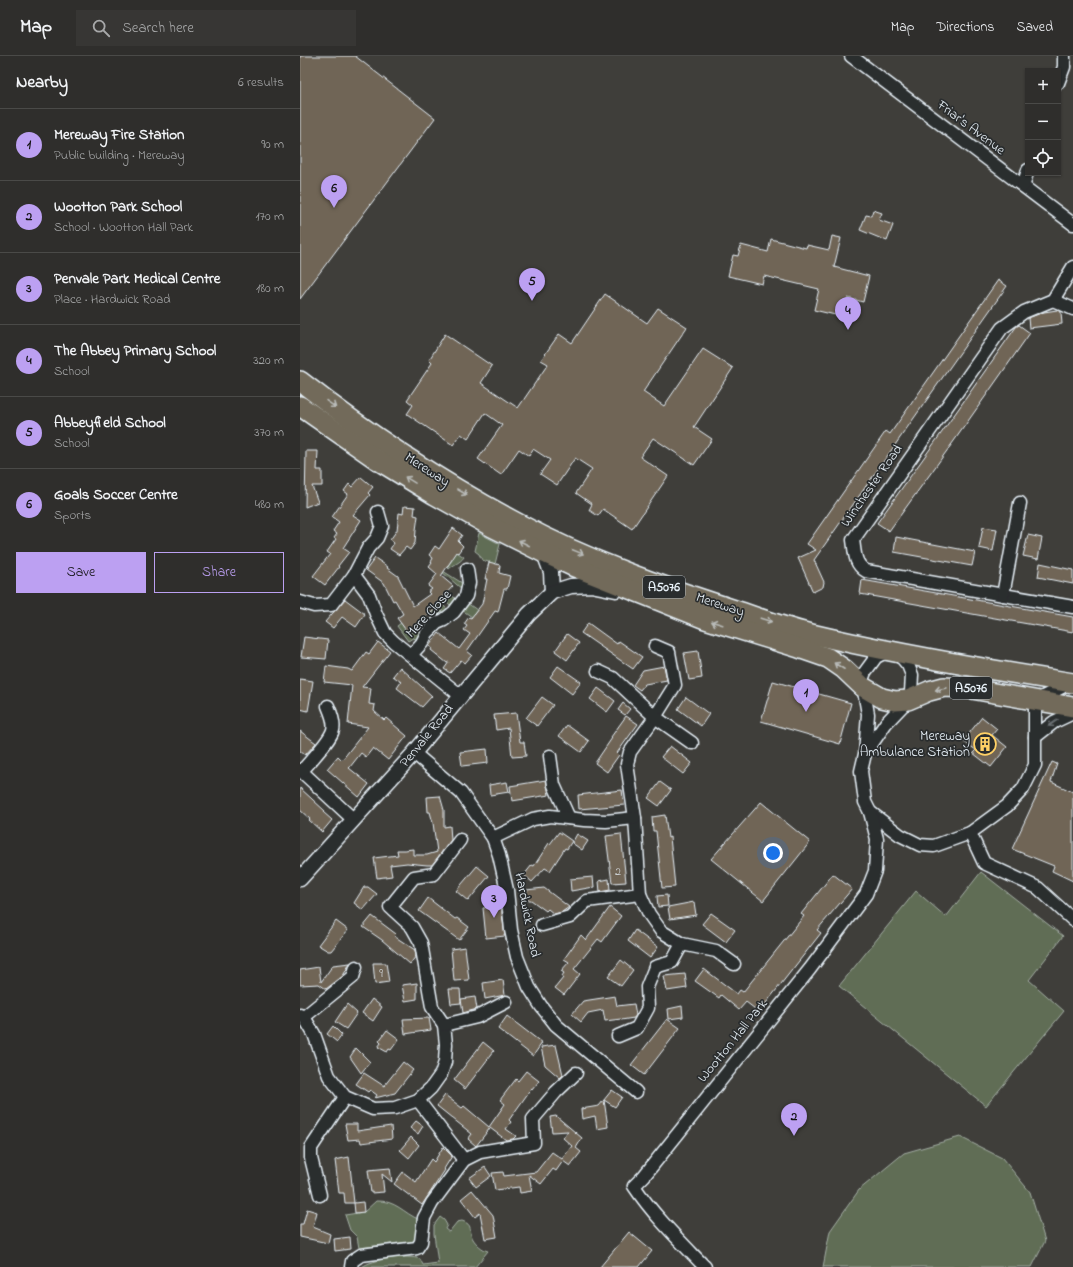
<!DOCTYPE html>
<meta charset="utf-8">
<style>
body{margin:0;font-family:"Indie Flower",sans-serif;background:#373634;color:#f1f3f6}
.controls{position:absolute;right:12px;top:12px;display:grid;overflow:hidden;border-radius:0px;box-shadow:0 1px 3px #0004}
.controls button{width:36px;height:36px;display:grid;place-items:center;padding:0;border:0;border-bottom:1px solid #4a4a48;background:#2f2e2c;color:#f1f3f6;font:20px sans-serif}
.you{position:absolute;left:473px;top:797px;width:14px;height:14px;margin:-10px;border:3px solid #fff;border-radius:50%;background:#1a73e8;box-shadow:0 0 0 6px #1a73e833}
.badge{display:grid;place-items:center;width:26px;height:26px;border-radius:50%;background:#bca0f2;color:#111;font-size:13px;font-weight:700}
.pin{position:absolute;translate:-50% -33px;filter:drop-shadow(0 1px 2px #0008)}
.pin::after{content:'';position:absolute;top:21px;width:14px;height:12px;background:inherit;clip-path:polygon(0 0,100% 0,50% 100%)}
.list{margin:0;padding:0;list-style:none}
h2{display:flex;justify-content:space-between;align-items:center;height:52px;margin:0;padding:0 16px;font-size:17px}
h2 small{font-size:13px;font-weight:400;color:#a7a8a9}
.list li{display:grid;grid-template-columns:26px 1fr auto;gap:12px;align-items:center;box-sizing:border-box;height:72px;padding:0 16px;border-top:1px solid #4a4a48}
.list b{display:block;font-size:15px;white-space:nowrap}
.list p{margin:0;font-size:13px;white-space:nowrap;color:#a7a8a9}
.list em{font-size:13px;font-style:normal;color:#a7a8a9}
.actions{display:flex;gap:8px;padding:12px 16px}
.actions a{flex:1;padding:9px 0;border:1px solid #bca0f2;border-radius:0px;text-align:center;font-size:14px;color:#bca0f2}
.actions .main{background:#bca0f2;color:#111}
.icon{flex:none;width:22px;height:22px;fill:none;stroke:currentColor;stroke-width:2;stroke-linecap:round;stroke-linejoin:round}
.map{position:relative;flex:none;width:773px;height:1211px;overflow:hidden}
header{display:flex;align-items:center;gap:24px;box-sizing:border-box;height:56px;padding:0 20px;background:#2f2e2c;border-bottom:1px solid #4a4a48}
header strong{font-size:19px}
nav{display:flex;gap:22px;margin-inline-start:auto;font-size:14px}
.search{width:280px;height:36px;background:#373634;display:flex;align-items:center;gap:10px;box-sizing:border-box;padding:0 14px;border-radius:0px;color:#a7a8a9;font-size:15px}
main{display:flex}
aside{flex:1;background:#2f2e2c}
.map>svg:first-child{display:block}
.green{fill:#616d54;stroke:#a4afa6}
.building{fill:#706557;stroke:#e8f1f8}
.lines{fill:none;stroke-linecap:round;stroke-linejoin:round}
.minor-casing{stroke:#e8f1f8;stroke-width:15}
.tertiary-casing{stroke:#e8f1f8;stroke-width:17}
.trunk-casing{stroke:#e8f1f8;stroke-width:22}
.minor{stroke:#2a2d2e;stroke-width:12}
.tertiary{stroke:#2a2d2e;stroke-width:14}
.trunk{stroke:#726b5a;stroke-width:19}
.oneway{stroke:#b9bbb9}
.oneway2{stroke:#6c7275}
.labels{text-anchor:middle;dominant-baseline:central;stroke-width:3.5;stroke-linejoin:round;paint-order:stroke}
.number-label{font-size:12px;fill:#caced0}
.shield{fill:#2a2d2e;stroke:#afb6bb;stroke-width:1}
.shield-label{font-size:13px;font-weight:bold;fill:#e8f1f8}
.street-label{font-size:14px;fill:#e8f1f8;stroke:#2a2d2e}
.poi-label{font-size:14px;fill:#e8f1f8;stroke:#2a2d2e;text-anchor:end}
</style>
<header>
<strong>Map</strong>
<div class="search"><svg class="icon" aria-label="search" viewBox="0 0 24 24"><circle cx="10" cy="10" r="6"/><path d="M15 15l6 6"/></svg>Search here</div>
<nav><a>Map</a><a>Directions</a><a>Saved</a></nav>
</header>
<main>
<aside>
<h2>Nearby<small>6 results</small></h2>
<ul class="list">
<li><span class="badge">1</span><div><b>Mereway Fire Station</b><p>Public building · Mereway</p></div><em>90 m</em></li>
<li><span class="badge">2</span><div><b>Wootton Park School</b><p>School · Wootton Hall Park</p></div><em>170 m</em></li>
<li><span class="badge">3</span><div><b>Penvale Park Medical Centre</b><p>Place · Hardwick Road</p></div><em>180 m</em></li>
<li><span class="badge">4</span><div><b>The Abbey Primary School</b><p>School</p></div><em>320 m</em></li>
<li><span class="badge">5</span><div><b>Abbeyfield School</b><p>School</p></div><em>370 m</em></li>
<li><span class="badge">6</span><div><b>Goals Soccer Centre</b><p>Sports</p></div><em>480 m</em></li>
</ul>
<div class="actions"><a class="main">Save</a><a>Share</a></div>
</aside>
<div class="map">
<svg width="773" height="1211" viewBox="0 0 773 1211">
<rect width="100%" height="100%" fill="#3f3e3a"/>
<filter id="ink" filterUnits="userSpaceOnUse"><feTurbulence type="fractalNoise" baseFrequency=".025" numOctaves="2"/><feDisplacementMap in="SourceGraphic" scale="8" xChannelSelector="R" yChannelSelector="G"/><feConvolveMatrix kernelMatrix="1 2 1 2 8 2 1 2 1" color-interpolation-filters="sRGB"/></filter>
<g filter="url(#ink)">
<g class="green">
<path d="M 179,477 L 200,488 L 195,508 L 182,504 L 179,498 L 175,495 Z"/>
<path d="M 155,495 L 164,501 C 160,507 154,508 149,513 L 147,511 L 153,503 L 149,500 Z"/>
<path d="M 143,515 L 162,527 L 163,534 L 142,516 Z"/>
<path d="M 148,536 L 156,543 L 150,549 L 143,542 Z"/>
<path d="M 137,544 L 147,553 L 134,560 L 131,556 L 135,554 L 133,552 L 137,549 L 135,546 Z"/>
<path d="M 167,547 L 177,554 L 172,561 L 162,554 Z"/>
<path d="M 101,567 L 108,577 L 116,573 L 119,577 L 116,583 L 113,582 L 108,585 L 97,570 Z"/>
<path d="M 681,816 L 763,880 L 729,924 L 764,955 L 686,1050 L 539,930 L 616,835 L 646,861 Z"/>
<path d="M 660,1081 L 702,1102 L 730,1136 L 745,1185 L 732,1211 L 523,1211 L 530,1175 L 559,1134 L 604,1097 Z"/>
<path d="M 76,1145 C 96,1144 103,1157 120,1164 L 118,1182 L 115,1185 L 59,1192 L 57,1181 L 50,1174 L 45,1159 L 64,1156 Z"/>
<path d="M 140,1161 L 144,1164 L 147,1169 L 145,1173 L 149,1176 L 157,1166 L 162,1165 C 174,1169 168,1174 173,1183 C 176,1188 183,1194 188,1195 L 175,1211 L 62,1211 C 72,1203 108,1198 120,1203 L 123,1209 L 138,1207 L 134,1178 L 134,1169 Z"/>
</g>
<g class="building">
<path d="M 0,0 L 55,0 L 135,62 L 0,243 Z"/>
<path d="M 573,154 L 582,157 L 579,164 L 593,169 L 587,185 L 560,174 L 566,159 L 571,160 Z"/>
<path d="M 532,180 L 541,182 L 534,211 L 569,220 L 563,246 L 548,242 L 544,261 L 514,254 L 519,233 L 464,220 L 462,228 L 428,220 L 433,199 L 438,200 L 441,189 L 468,196 L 471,183 L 506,192 L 507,189 L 529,194 Z"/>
<path d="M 698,224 L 707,230 L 514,504 L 524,526 L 523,531 L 513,536 L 498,502 L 516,494 L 507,488 L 586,375 L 590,378 Z"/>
<path d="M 305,238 L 347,267 L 358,252 L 387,271 L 343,336 L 364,350 L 403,293 L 433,312 L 394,371 L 412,383 L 394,409 L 353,382 L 340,401 L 368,420 L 332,473 L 303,453 L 298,460 L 289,454 L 292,448 L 276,437 L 292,413 L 275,402 L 257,429 L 240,418 L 250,404 L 233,393 L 229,400 L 219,393 L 201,419 L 178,403 L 202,369 L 185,357 L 168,383 L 161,378 L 153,389 L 107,358 L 113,349 L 107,344 L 132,307 L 129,304 L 145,278 L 192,310 L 181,327 L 218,352 L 248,308 L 241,304 L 259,278 L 272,287 Z"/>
<path d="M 757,254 L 761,256 L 762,268 L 729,272 L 728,262 L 744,256 Z"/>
<path d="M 719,269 L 730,277 L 654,385 L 589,475 L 577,467 L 640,379 L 716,271 Z"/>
<path d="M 6,395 L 18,395 L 17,414 L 22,414 L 22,430 L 12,430 L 18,446 L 5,451 Z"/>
<path d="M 61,421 L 73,431 L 68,437 L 70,439 L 53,459 L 61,464 L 43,492 L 49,496 L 38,510 L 39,511 L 25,529 L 13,520 L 30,498 L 27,496 L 36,483 L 34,482 L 37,478 L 33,475 L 39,466 L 32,461 L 48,438 L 44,435 L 49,428 L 52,431 Z"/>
<path d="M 104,450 L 115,451 L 114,459 L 118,460 L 116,474 L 115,487 L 110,494 L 106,491 L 99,499 L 90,493 L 94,487 L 90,484 L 97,474 L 99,457 L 103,458 Z"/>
<path d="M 683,471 L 697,473 L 693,495 L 679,492 Z"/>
<path d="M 153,472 L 162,479 L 158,485 L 163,490 L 158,497 L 157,496 L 141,520 L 153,530 L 133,552 L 135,554 L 125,561 L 126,563 L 108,577 L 97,562 L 103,558 L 95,544 L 93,545 L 84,527 L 66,514 L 75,502 L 88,511 L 87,512 L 98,520 L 113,550 L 130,538 L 128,536 L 132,533 L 128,530 L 137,518 L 129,511 L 132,507 L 131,506 L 133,502 L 129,499 L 135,490 L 139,493 Z"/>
<path d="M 728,479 L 742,482 L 738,503 L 723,500 Z"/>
<path d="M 596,481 L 675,496 L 672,510 L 594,496 Z"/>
<path d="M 189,506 L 200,509 L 199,517 L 210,520 L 207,533 L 204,533 L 198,556 L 195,555 L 167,595 L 172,599 L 165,607 L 161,604 L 150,617 L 144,613 L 149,606 L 147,607 L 131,594 L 132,592 L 129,590 L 139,577 L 159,593 L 170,578 L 164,574 L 167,570 L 164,568 L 169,561 L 171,562 L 182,548 L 187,523 L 185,523 Z"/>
<path d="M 740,507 L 773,514 L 773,528 L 738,521 Z"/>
<path d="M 562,524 L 773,561 L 773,576 L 560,538 Z"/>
<path d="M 45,543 L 65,558 L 56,571 L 42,561 L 33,572 L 25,566 Z"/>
<path d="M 288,567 L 317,588 L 319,585 L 342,601 L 333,613 L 281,577 Z"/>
<path d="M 267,578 L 279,587 L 267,604 L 255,595 Z"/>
<path d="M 4,581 L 28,584 L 26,603 L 1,601 Z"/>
<path d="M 78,586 L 90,595 L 62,631 L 71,632 L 69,648 L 75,649 L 74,655 L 84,664 L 86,662 L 107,680 L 88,704 L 73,692 L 66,701 L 61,697 L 50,711 L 49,712 L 69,728 L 59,741 L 27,713 L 38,700 L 42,704 L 68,671 L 48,668 L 52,629 L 24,626 L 26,610 L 48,613 L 52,615 L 66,596 L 69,598 Z"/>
<path d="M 398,595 L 402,622 L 389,624 L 384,597 Z"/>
<path d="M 258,610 L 281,626 L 272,638 L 250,621 Z"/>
<path d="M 364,610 L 367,624 L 345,628 L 340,634 L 333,629 L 343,614 Z"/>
<path d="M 100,611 L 132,640 L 122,651 L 97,632 L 101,626 L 93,620 Z"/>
<path d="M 0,623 L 13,625 L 8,655 L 0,653 Z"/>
<path d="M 473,625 L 551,647 L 540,688 L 461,665 Z"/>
<path d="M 298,632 L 315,645 L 307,656 L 290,643 Z"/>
<path d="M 242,641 L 253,649 L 237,670 L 226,662 Z"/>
<path d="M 386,641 L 409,658 L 401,670 L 378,653 Z"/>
<path d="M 323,647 L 330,653 L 325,659 L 318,654 Z"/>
<path d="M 216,657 L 220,686 L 224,686 L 226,700 L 212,701 L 209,672 L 196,674 L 194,659 Z"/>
<path d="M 326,660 L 338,668 L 317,697 L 319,699 L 307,716 L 295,707 L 312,682 L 311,681 Z"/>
<path d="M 682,661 L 697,673 L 692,679 L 707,691 L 691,711 L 673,697 L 676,694 L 663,685 Z"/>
<path d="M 267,669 L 289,685 L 281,696 L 259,680 Z"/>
<path d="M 0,675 L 16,687 L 5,699 L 0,695 Z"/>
<path d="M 370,690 L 392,707 L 383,718 L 361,701 Z"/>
<path d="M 187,693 L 188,707 L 162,710 L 160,696 Z"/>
<path d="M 752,706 L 757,708 L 751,726 L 773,736 L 773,825 L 752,815 L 754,810 L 712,793 Z"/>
<path d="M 246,724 L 249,739 L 212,745 L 210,730 Z"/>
<path d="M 207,726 L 209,736 L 190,739 L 189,729 Z"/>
<path d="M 360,726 L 371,734 L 359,750 L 348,742 Z"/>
<path d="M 0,732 L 25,755 L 23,756 L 32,764 L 22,776 L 9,764 L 10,763 L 0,754 Z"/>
<path d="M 322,734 L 324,749 L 279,753 L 278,739 Z"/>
<path d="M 140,740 L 144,754 L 144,771 L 150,770 L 151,784 L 132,809 L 127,809 L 107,807 L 90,809 L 92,820 L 77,822 L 74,802 L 98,799 L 97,794 L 105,794 L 113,793 L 113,799 L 127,799 L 137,796 L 133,767 L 130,756 L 128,756 L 127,741 Z"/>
<path d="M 461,746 L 510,786 L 463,845 L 411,803 Z"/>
<path d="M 365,759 L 368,782 L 370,781 L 375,831 L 362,832 L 356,775 L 353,775 L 352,761 Z"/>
<path d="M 259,776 L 272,785 L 267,793 L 265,792 L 250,815 L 245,812 L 232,826 L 224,819 L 232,809 L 234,810 L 249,787 L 250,788 Z"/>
<path d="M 277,778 L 288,785 L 282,794 L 272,787 Z"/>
<path d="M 321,778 L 326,826 L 312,827 L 306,780 Z"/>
<path d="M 177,810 L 189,820 L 168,845 L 156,835 Z"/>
<path d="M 533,818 L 552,833 L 517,874 L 521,877 L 459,956 L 446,946 L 439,954 L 421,939 L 419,942 L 395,925 L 404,913 L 437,938 L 440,934 L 443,936 L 504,860 L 501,858 Z"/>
<path d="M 293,821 L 294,831 L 271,835 L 270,823 Z"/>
<path d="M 309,823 L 310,834 L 300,836 L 299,825 Z"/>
<path d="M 64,831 L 68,831 L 77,838 L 63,854 L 54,847 Z"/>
<path d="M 244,832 L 269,851 L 262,856 L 254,858 L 248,853 L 246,855 L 231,844 L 227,844 L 226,834 Z"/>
<path d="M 367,839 L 368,850 L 358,851 L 357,840 Z"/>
<path d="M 128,842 L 155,863 L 157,862 L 169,871 L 159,884 L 119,855 Z"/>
<path d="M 394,846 L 396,859 L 370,863 L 368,851 Z"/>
<path d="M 201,850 L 205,880 L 186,882 L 183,852 Z"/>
<path d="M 310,851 L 321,860 L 302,886 L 298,883 L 274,913 L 280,918 L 264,939 L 255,932 L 263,922 L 262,920 L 264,917 L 261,915 L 269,906 L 264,903 L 281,879 L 286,884 Z"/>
<path d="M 411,857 L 435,874 L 426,886 L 402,868 Z"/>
<path d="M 72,860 L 96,878 L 94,880 L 115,894 L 116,900 L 110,908 L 82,884 L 63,871 Z"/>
<path d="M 36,865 L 48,874 L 31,895 L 28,895 L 18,889 Z"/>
<path d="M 335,874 L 358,891 L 350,902 L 328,885 Z"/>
<path d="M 165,891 L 169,924 L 154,925 L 151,893 Z"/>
<path d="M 321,904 L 333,914 L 321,930 L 308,921 Z"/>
<path d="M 50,907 L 43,920 L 26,933 L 19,928 L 0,929 L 0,914 L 19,911 L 21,926 L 33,909 Z"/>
<path d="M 73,907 L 86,907 L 89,926 L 75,928 Z"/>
<path d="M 385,918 L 387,932 L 367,935 L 364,920 Z"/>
<path d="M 203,924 L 205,939 L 185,943 L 183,927 Z"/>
<path d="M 117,927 L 117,943 L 105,945 L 102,929 Z"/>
<path d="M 149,933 L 160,933 L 161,947 L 151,948 Z"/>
<path d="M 315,940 L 317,950 L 334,948 L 336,959 L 334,962 L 321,964 L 321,963 L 305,965 L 303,954 L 288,957 L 281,966 L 272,958 L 283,945 Z"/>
<path d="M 175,941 L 177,953 L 163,957 L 161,943 Z"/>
<path d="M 72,943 L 82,951 L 73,965 L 62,957 Z"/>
<path d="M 47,948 L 57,957 L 46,973 L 35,966 Z"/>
<path d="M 382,950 L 383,961 L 369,963 L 368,953 Z"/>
<path d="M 207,960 L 242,987 L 233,1000 L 198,973 Z"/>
<path d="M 129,962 L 131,974 L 105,978 L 103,963 Z"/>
<path d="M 367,963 L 380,972 L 344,1019 L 331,1009 Z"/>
<path d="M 33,970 L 42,979 L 37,986 L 27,978 Z"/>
<path d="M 87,974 L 99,983 L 91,994 L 89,993 L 87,996 L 78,991 L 81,987 L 79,985 Z"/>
<path d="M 183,986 L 194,995 L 165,1033 L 154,1024 Z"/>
<path d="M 256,989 L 263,1019 L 260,1022 L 245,1009 L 241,991 Z"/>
<path d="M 56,992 L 70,1006 L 61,1017 L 50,1001 Z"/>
<path d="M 103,1006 L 113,1014 L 95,1037 L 75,1042 L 77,1039 L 70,1034 L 68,1036 L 56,1028 L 64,1017 L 84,1030 Z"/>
<path d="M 226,1015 L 239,1025 L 232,1034 L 231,1033 L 209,1064 L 211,1066 L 206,1073 L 216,1080 L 213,1083 L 206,1084 L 190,1072 L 176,1090 L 168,1083 L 172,1078 L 137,1050 L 145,1039 L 162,1052 L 164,1050 L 189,1071 L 205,1048 L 200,1044 L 216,1023 L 218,1025 Z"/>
<path d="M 312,1034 L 322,1041 L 315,1051 L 304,1044 L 308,1071 L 297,1073 L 295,1060 L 282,1063 L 281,1053 L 299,1050 Z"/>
<path d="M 256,1060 L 282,1082 L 276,1092 L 281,1096 L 270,1110 L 263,1105 L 256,1115 L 253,1113 L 241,1128 L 229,1119 L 232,1135 L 220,1137 L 219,1131 L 195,1134 L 192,1117 L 203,1116 L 204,1120 L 236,1116 L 252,1096 L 262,1103 L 272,1090 L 263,1082 L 268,1075 L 252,1076 L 250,1061 Z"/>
<path d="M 116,1065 L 123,1070 L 118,1078 L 110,1072 Z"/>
<path d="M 45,1068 L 57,1068 L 57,1075 L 91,1070 L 92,1083 L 61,1087 L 60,1083 L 48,1084 Z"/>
<path d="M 111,1081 L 119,1089 L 109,1102 L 100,1094 Z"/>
<path d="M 143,1091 L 152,1100 L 144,1113 L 145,1114 L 122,1149 L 94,1128 L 103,1116 L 116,1126 L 131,1103 L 134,1106 Z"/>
<path d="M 49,1101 L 54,1147 L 45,1147 L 44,1137 L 39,1137 L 35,1104 Z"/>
<path d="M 185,1111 L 191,1120 L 176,1131 L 169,1122 Z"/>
<path d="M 90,1112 L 92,1126 L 82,1118 L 84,1136 L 71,1137 L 68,1114 Z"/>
<path d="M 172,1134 L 193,1159 L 197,1181 L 185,1183 L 180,1157 L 175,1161 L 161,1143 Z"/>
<path d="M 63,1146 L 64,1156 L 55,1157 L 54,1147 Z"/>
<path d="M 7,1153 L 17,1156 L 13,1171 L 30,1178 L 28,1187 L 0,1181 L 0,1168 L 3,1168 Z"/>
<path d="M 329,1176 L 352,1195 L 339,1211 L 300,1211 Z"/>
<path d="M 50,1181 L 51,1193 L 35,1195 L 34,1183 Z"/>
</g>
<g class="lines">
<g class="minor-casing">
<g id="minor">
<path d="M 551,0 L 773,168"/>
<path d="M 758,27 L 764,11 L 764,0"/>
<path d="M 723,130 L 728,114"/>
<path d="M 773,211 L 753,244 L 724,256 L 702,272 L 553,484 C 555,496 554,508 566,515 L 773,551"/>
<path d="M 753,244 L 773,253"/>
<path d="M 54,519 L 69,539 L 76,558 L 85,577 L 94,586 L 161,640"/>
<path d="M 703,539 L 720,447"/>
<path d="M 0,546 L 14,550 L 31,549 L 54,519 L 68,492 L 77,482 L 82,470 L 78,456"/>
<path d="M 355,590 L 369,596 L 375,629 L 355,661 L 330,696 L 327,708 L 335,762 L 340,838 L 349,858 L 361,875 L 382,888 L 416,895 L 434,908"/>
<path d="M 111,599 L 122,587 L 127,577 L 137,567 L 144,564 L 154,556 L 166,540 L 169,527 L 167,513"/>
<path d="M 298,615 L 313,622 L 355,661 L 392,687"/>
<path d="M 735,681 L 754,666 L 773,657"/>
<path d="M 114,697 L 161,737 L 193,782 L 199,799 L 207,834 L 211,874 L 217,901 L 229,931 L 241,950 L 256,969 L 336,1036"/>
<path d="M 565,698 L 586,667 L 608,644 L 611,636 L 612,619 L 608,609 L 602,602 L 592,596 L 582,598 L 576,601 L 565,616 L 562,624 L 568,658 L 565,698 L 561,715 L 565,746 L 570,756 L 600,779 L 620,789 L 634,790 L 670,777 L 707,750 L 723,733 L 735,709 L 735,645 L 770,627"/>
<path d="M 250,700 L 254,729 L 269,762"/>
<path d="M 0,714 L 54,764"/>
<path d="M 2,715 C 9,706 30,685 33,674 C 35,667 31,657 28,650"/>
<path d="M 670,777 L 684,807 L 738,832 L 773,864"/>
<path d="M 193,782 L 233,763 L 250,760 L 284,764 L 306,765 L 335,762"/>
<path d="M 242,869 L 270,861 L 287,845 L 340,838"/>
<path d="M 0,959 L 4,961 L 14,978 L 29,1020 L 45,1041 L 73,1053 L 95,1052 L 118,1044 L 131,1032 L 141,1018 L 145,1006 L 146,988 L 144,969 L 132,951 L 121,887 L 112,871 L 90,851 L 114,821 L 134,818 L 160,784"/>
<path d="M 4,961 L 53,921 L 56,911"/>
<path d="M 144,969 L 177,961 L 206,946"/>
<path d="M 318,980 L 337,972 L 348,952 L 347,931 L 355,911 L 372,906 L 382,888"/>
<path d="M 118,1044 L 164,1104"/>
<path d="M 20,1139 L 11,1102 L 11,1092 L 45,1041"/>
<path d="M 51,1211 L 52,1205 L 61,1199 L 117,1192 L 121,1186 L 124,1162 L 132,1147 L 164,1104 L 180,1096 L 234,1087 L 233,1063 L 256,1036 L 276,1017"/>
<path d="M 405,1211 C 380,1185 354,1160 334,1130 L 344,1120 L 510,913 L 566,838 L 575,815 L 577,783 L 570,756"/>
</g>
</g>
<g class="tertiary-casing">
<g id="tertiary">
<path d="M 244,497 L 251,516 L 252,536"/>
<path d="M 0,823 L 114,697 L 161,640 L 229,558 L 252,536 L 271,530 L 291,529 L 316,534"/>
</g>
</g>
<g class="trunk-casing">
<g id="trunk">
<path d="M 0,325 C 68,378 142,427 219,468 C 286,504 363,531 435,554 C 459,562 483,571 507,577 C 595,598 684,613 773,627"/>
<path d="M 0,350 L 76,403 L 135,439 L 192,471 L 244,497 L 272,510 L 405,563 L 499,592 L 528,602 L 544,613 L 563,631 L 582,642 L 595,645 L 608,644 L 629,635 L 644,631 L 666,632 L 773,651"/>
</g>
</g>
<use href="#minor" class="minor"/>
<use href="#tertiary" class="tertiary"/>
<use href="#trunk" class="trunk"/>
</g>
<defs><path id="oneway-shaft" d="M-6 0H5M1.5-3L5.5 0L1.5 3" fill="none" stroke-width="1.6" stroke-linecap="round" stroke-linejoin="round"/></defs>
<g class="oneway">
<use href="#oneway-shaft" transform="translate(31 348) rotate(35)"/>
<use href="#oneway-shaft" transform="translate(110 424) rotate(-148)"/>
<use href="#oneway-shaft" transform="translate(162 436) rotate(30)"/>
<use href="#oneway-shaft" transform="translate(224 487) rotate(-153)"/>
<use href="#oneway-shaft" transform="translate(278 496) rotate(22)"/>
<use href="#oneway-shaft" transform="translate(466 564) rotate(18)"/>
<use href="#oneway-shaft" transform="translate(417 567) rotate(-163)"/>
<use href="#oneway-shaft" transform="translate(539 610) rotate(-147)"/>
<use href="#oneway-shaft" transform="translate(641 633) rotate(169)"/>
</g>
<use class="oneway2" href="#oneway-shaft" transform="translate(753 667) rotate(146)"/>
</g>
<defs>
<g id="building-ring" transform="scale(1.15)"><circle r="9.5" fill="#2a2d2e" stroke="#ffd166" stroke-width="1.5"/><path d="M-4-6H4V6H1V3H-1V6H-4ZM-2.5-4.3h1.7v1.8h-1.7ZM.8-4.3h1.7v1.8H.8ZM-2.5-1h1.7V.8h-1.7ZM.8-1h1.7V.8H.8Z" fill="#ffd166"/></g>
</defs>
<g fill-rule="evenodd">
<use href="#building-ring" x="685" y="688"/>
</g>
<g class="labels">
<g class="number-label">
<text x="318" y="816">2</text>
<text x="81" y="918">9</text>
</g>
<g class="shield">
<rect x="343" y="520" width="42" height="22" rx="3"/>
<rect x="650" y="621" width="42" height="22" rx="3"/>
</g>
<g class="shield-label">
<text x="364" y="531">A5076</text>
<text x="671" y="632">A5076</text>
</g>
<g class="street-label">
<text transform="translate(671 72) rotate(37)">Friar's Avenue</text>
<text transform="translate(127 414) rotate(33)">Mereway</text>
<text transform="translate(572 430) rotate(-55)">Winchester Road</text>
<text transform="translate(420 549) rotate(18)">Mereway</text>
<text transform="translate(129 558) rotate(-47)">Mere Close</text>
<text transform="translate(127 680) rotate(-51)">Penvale Road</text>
<text transform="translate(227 859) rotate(79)">Hardwick Road</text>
<text transform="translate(433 985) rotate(-51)">Wootton Hall Park</text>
</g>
<g class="poi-label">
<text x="670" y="680">Mereway<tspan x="670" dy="16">Ambulance Station</tspan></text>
</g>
</g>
</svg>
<div class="controls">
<button>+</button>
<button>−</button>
<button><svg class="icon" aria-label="locate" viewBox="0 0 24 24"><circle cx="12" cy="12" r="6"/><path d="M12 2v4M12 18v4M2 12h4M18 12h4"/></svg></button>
</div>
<div class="you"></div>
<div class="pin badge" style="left:506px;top:656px">1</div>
<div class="pin badge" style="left:494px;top:1080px">2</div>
<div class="pin badge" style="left:194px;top:862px">3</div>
<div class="pin badge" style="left:548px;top:274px">4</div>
<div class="pin badge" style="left:232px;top:245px">5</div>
<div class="pin badge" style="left:34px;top:152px">6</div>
</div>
</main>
